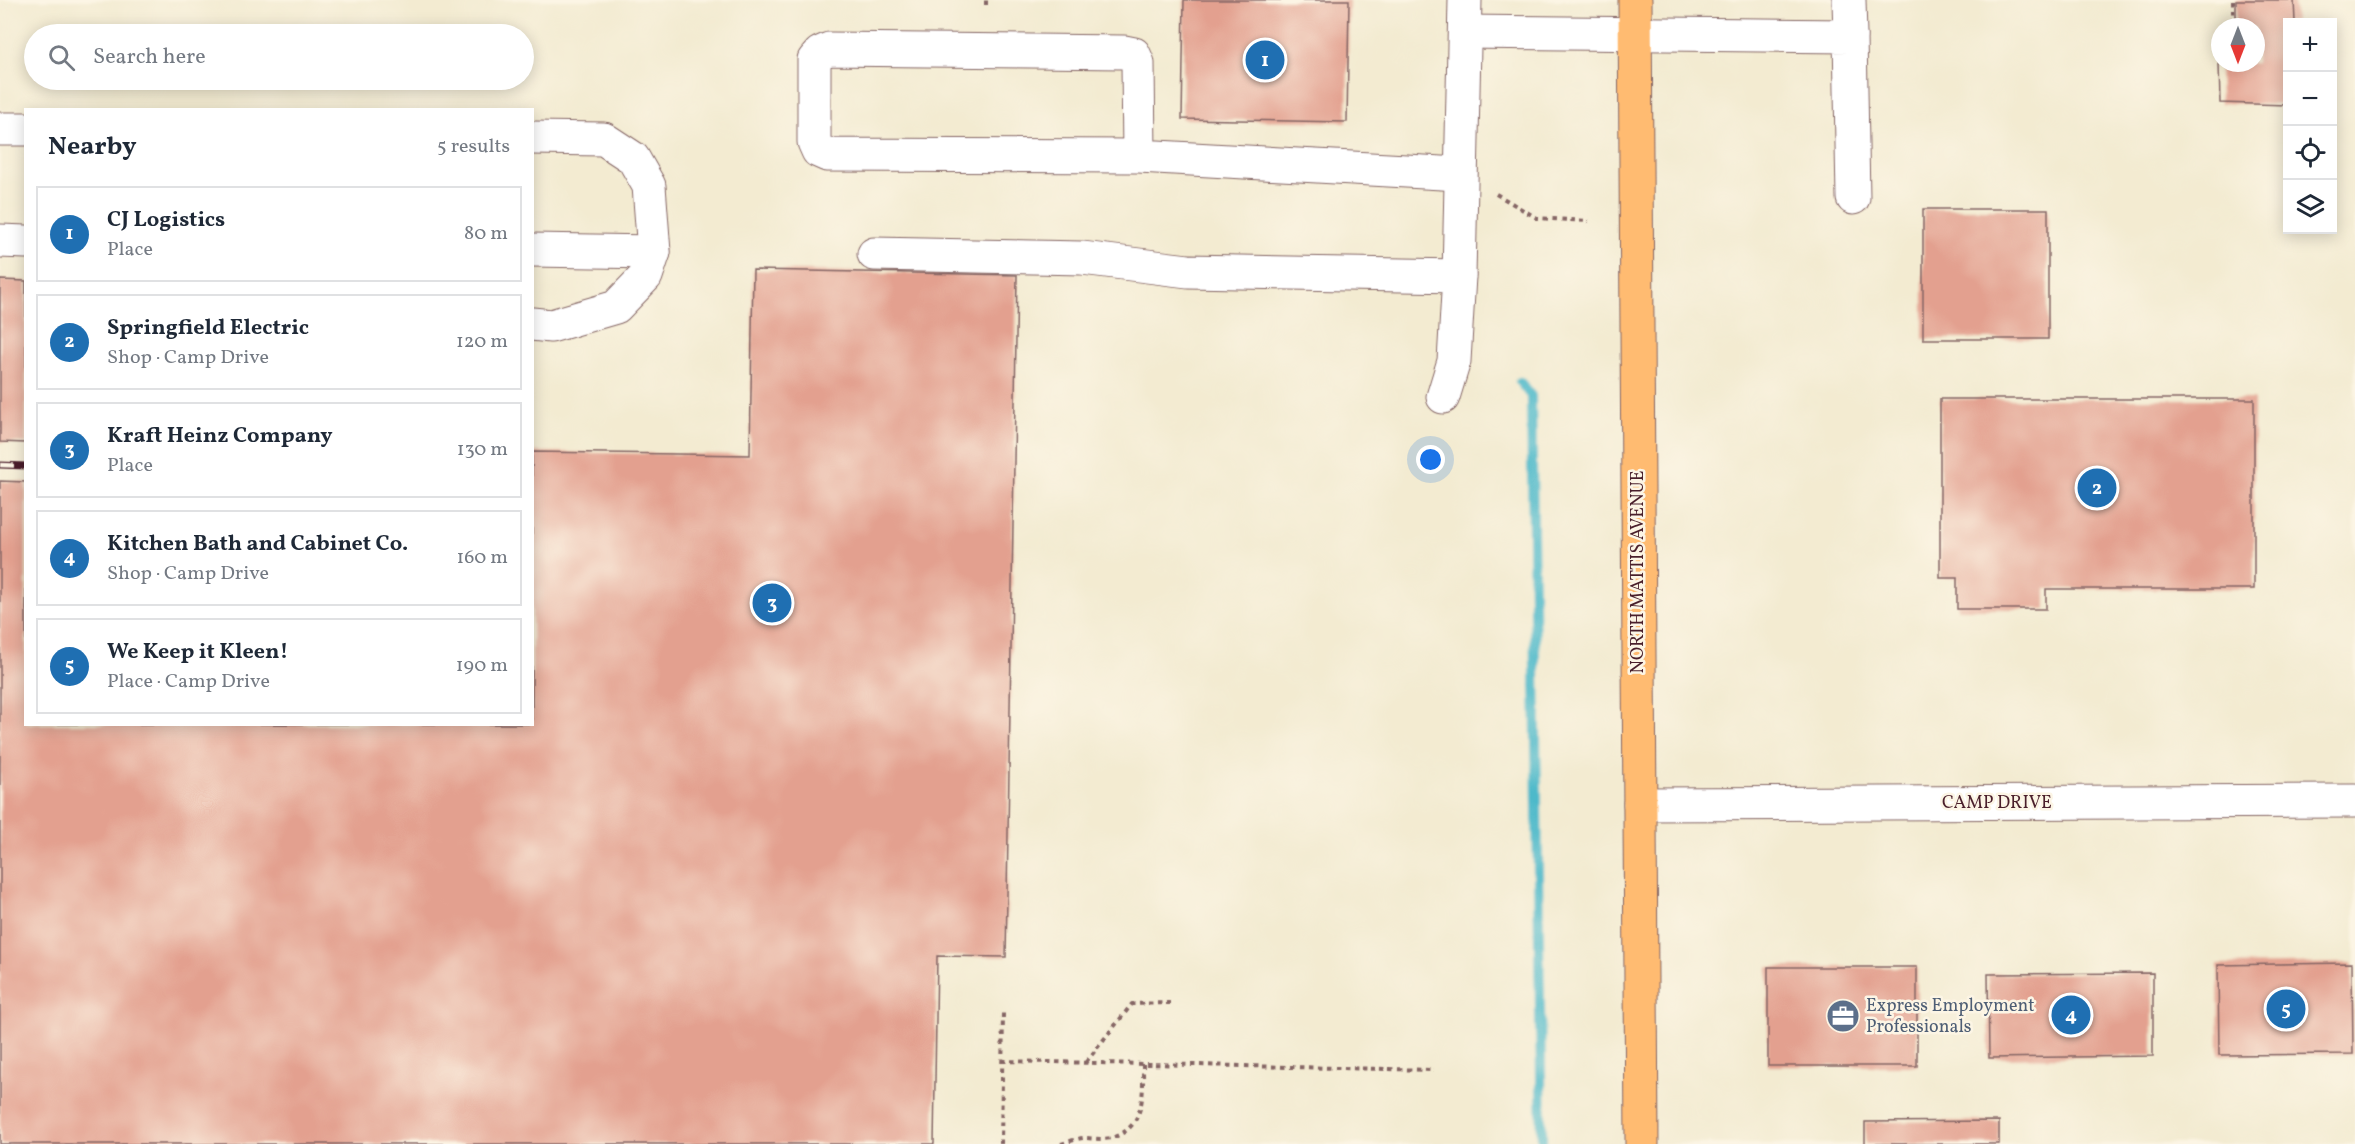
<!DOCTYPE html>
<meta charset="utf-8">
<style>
body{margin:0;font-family:Vollkorn,serif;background:#f2f2f3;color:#1f2937}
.controls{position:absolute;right:18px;top:18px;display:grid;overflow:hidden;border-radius:0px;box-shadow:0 3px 15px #0003}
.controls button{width:54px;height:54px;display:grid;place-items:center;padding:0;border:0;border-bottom:2px solid #e0e1e3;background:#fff;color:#1f2937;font:30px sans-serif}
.compass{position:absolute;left:2211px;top:18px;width:54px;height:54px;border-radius:50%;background:#fff;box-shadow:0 3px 15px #0003;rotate:180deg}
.you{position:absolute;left:1431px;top:460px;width:21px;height:21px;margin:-15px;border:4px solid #fff;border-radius:50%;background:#1a73e8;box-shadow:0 0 0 9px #1a73e833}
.badge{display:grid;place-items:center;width:39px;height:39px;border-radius:50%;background:#1f6fb2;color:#fff;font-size:20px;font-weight:700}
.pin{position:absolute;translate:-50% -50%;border:3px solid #fff;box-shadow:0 2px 6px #0006}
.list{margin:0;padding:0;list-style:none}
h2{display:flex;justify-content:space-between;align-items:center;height:78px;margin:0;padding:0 24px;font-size:26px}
h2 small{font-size:20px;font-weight:400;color:#747a83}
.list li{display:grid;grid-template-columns:39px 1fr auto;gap:18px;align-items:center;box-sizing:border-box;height:96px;margin:0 12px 12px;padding:0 12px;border:2px solid #e0e1e3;border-radius:0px}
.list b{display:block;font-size:22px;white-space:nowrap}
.list p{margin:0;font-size:20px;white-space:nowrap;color:#747a83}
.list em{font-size:20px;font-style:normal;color:#747a83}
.icon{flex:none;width:33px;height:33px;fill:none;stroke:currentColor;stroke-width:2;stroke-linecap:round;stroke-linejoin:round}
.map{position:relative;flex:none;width:2355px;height:1144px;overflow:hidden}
.search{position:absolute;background:#fff;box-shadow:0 3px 15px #0003;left:24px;top:24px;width:510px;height:66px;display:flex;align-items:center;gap:15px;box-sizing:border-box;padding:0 21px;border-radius:33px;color:#747a83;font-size:22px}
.panel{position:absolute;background:#fff;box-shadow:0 3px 15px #0003;left:24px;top:108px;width:510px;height:618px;border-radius:0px}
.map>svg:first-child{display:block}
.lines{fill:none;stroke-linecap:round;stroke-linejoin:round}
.stream{stroke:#4eb9ca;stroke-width:10}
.building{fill:#e3a08f}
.minor-casing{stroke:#856665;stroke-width:35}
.major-casing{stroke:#856665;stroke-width:35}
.path{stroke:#856665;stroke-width:4;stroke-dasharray:4.5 4.5;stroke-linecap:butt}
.minor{stroke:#fff;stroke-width:33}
.major{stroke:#ffbb71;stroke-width:33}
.rail-casing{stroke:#4a1f2b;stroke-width:7}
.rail{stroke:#fcf5e5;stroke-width:4.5;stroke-dasharray:14;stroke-linecap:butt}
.labels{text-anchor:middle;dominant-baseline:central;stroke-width:5;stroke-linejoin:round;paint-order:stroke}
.street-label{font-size:18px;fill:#4a1f2b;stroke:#fcf5e5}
.service-label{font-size:18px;fill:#4e5e75;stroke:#fcf5e5;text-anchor:start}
</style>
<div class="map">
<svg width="2355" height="1144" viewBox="0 0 2355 1144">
<rect width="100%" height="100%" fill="#fcf5e5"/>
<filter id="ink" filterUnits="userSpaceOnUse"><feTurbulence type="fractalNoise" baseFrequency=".0167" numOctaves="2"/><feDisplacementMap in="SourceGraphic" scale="12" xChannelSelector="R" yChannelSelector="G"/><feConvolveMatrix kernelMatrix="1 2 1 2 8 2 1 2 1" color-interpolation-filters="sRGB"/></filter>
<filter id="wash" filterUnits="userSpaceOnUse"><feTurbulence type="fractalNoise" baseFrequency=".008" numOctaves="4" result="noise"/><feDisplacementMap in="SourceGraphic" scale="24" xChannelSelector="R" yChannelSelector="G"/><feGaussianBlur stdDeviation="1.35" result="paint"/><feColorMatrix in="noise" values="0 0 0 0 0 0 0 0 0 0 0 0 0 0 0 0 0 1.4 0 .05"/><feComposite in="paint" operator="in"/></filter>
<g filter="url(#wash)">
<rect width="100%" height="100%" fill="#f3ebd1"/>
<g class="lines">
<path class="stream" d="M 1520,382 L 1531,396 L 1542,1144"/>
</g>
<g id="blocks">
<g class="building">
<path d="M 1184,0 L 1349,0 L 1347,122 L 1182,119 Z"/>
<path d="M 2236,0 L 2294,0 L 2295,22 L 2288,22 L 2288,105 L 2220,103 L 2219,63 L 2256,63 L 2256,27 L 2236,27 Z"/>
<rect x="1923" y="209" width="125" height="130"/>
<path d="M 753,270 L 1017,275 L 1006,957 L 937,956 L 934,1144 L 0,1144 L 0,481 L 26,482 L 26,724 L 532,724 L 532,452 L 750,455 Z"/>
<path d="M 0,280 L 26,281 L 26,443 L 0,442 Z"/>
<path d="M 1940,399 L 2254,399 L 2254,589 L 2046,589 L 2046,609 L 1957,609 L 1957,578 L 1940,578 Z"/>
<path d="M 2352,963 L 2353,1054 L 2219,1055 L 2218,965 Z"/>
<rect x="1768" y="967" width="149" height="99"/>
<path d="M 2153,973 L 2153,1056 L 1989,1058 L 1988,974 Z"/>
<path d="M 1999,1121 L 1999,1144 L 1865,1144 L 1865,1122 Z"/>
</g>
</g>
</g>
<g filter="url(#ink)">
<use href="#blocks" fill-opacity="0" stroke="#856665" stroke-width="1.5"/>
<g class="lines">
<g class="minor-casing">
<g id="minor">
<path d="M 1849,0 L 1850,36"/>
<path d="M 1465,32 L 1850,36 L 1853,198"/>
<path d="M 0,129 L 26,129"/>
<path d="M 532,138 L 604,139 L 633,158 L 649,186 L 654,252 L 646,276 L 616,307 L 551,326 L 532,324"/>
<path d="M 1139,156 L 1138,63 L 1134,54 L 1124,52 L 829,49 L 820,53 L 814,60 L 814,142 L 818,151 L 827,155 L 1139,156 L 1460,174"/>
<path d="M 0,241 L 26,242"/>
<path d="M 532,250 L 654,252"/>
<path d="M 874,254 L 1082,258 L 1188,271 L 1459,276"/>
<path d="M 1443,397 L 1454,361 L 1459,276 L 1465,0"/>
<path d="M 1640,804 L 2355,801"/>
</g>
</g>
<g class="major-casing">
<path id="major" d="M 1635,0 L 1642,1144"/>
</g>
<g class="path">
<path d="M 2233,0 L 2233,27"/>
<path d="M 986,5 L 986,0"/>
<path d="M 1496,194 L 1537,218 L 1589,221"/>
<path d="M 1002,1061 L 1434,1070"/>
<path d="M 1086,1062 L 1132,1004 L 1170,1003"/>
<path d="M 1001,1144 L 1003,1013"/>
<path d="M 1061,1144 C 1068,1142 1076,1139 1083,1138 C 1092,1138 1102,1140 1111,1138 C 1146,1128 1143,1093 1143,1064"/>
</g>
<use href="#minor" class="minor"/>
<use href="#major" class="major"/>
<g class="rail-casing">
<path id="rail" d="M 0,465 L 26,466"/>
</g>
<use href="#rail" class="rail"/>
</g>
</g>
<defs>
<g id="office-disc" transform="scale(1.725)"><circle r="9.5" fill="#5c6f8a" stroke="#fcf5e5"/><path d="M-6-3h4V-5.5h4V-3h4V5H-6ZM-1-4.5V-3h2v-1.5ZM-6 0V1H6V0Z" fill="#fff"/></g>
</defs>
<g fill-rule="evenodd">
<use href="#office-disc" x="1843" y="1016"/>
</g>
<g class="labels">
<g class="street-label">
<text transform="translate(1638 572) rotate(-90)">NORTH MATTIS AVENUE</text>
<text x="1997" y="803">CAMP DRIVE</text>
</g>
<g class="service-label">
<text x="1866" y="1006">Express Employment<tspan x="1866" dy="21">Professionals</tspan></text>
</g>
</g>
</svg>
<div class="controls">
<button>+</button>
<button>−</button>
<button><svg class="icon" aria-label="locate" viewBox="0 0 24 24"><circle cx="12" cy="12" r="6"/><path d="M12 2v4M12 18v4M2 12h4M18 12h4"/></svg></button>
<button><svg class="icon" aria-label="layers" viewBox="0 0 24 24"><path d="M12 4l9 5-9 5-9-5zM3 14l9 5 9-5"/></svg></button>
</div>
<svg class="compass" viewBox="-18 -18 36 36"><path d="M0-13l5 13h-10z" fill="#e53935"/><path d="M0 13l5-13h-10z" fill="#747a83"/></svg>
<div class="you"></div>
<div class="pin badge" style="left:1265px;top:60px">1</div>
<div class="pin badge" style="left:2097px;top:488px">2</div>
<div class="pin badge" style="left:772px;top:603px">3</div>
<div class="pin badge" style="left:2071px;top:1015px">4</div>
<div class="pin badge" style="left:2286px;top:1009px">5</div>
<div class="search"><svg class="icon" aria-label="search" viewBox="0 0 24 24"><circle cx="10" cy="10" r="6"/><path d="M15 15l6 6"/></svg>Search here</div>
<section class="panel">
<h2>Nearby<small>5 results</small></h2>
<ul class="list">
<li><span class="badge">1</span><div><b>CJ Logistics</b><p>Place</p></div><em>80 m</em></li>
<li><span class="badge">2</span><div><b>Springfield Electric</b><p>Shop · Camp Drive</p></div><em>120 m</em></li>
<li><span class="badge">3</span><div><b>Kraft Heinz Company</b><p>Place</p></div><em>130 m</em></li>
<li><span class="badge">4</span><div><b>Kitchen Bath and Cabinet Co.</b><p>Shop · Camp Drive</p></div><em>160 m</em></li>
<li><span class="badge">5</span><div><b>We Keep it Kleen!</b><p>Place · Camp Drive</p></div><em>190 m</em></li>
</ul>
</section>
</div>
